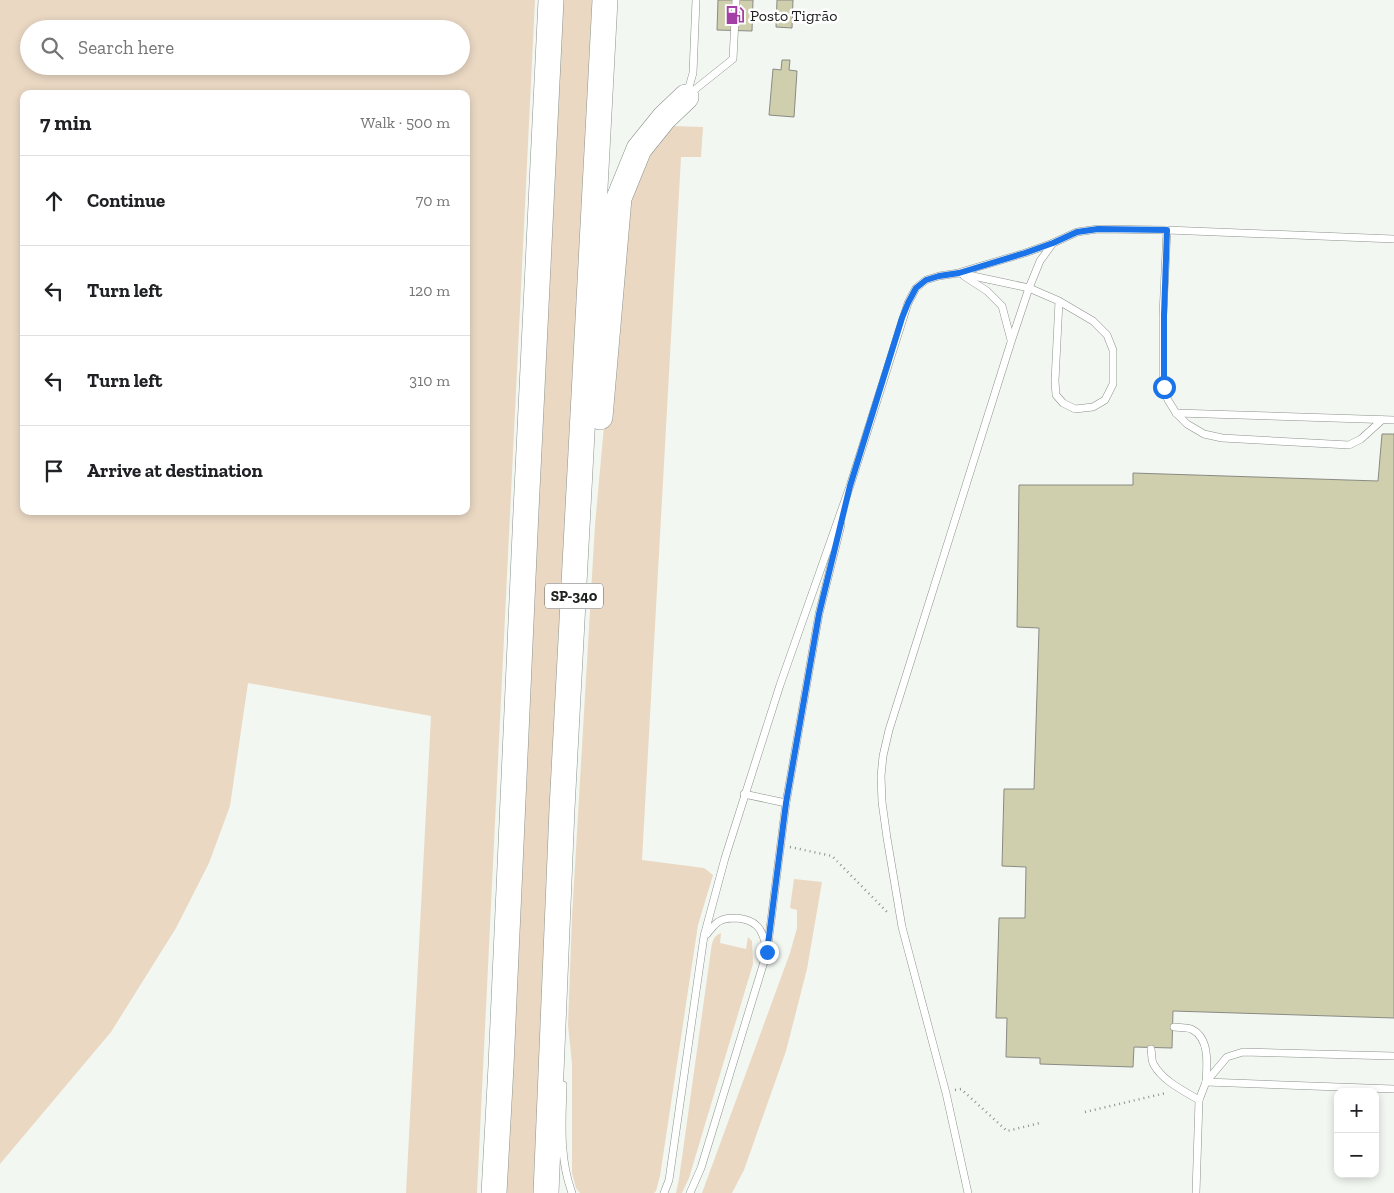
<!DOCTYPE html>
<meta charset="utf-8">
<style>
body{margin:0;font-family:"Zilla Slab",serif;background:#f2f2f2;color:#202124}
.controls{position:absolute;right:15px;bottom:15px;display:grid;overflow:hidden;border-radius:10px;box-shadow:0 2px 8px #0003}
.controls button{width:45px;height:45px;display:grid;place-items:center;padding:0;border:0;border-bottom:1px solid #e0e0e0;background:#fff;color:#202124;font:25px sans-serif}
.stop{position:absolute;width:15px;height:15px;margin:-11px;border:4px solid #1a73e8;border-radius:50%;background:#fff}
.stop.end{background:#1a73e8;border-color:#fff;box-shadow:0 1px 5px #0008}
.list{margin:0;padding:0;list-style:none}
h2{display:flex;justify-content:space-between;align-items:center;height:65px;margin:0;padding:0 20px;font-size:21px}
h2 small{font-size:16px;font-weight:400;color:#757577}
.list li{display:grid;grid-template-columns:32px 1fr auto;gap:15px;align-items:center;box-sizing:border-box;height:90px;padding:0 20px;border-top:1px solid #e0e0e0}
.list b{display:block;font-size:19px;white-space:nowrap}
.list em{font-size:16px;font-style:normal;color:#757577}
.icon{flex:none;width:28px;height:28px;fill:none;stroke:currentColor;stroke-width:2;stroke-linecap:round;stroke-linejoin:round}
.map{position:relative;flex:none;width:1394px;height:1193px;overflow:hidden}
.search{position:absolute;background:#fff;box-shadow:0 2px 8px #0003;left:20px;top:20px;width:450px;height:55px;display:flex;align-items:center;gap:12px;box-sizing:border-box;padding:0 18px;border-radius:28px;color:#757577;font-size:19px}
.panel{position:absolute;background:#fff;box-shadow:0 2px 8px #0003;left:20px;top:90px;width:450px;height:425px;border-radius:10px}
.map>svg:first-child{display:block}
.green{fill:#ead8c3;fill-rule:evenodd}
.building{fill:#cfcfae;stroke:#8a8a83}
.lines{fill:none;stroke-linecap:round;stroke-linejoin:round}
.lane-casing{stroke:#8c928c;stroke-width:8}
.highway-casing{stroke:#8c928c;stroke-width:26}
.path{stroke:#8f928e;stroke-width:2.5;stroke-dasharray:1 4;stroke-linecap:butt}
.lane{stroke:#fff;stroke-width:7}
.highway{stroke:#fff;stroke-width:25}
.route{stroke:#1a73e8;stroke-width:6}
.labels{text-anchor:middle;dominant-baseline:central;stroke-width:5;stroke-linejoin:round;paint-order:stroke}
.shield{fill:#fff;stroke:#636463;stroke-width:1}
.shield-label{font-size:15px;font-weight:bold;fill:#202220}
.poi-label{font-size:16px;fill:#202220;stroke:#fff;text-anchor:start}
</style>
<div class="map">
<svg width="1394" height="1193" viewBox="0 0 1394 1193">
<rect width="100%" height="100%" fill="#f2f7f1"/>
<g class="green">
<path d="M 0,0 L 535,0 L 477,1193 L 406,1193 L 431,716 L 248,683 L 230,806 L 209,863 L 176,928 L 111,1032 L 0,1164 ZM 29,29 L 461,29 L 461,66 L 29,66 ZM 24,94 L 466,94 L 466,511 L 24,511 Z"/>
<path d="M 560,0 L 595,0 L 537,1193 L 504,1193 Z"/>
<path d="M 671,126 L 703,127 L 701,157 L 681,157 L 642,860 L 704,868 L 713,875 L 698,925 L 660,1176 L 656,1191 L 654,1193 L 580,1193 L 576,1188 L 572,1173 L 572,1064 L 568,1025 L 572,917 L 595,525 L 615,305 L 624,220 L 639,169 Z"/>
<path d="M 794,879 L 822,882 L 807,969 L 786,1051 L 744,1170 L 732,1193 L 702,1193 L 790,953 L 797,928 L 797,910 L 790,908 Z"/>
<path d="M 721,933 L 720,943 L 746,949 L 748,937 L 752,941 L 753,964 L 689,1178 L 682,1193 L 676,1193 L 679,1179 L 711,950 C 712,943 713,936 721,933 Z"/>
</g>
<g class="building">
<path d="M 718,0 L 753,0 L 752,31 L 717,30 Z"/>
<path d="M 777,0 L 793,0 L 792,28 L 776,27 Z"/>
<path d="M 782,60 L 790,60 L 789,70 L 797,71 L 794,117 L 769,115 L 773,69 L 781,70 Z"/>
<path d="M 1382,434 L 1394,434 L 1394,1018 L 1173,1011 L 1172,1048 L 1134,1047 L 1133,1067 L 1040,1064 L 1040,1058 L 1006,1057 L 1007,1018 L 996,1018 L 999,918 L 1025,918 L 1026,867 L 1002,866 L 1004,789 L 1034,789 L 1039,628 L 1017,627 L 1019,485 L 1133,485 L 1133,473 L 1378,481 Z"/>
</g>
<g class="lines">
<g class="lane-casing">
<g id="lane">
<path d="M 687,94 L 693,73 L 696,0"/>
<path d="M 688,95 L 733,59 L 736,0"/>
<path d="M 1167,230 L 1163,315 L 1163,387 L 1168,400 L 1176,413 L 1187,424 L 1204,434 L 1222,438 L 1349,445 L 1361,439 L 1382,420"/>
<path d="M 961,272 L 1025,253 L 1053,243"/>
<path d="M 964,276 L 987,291 L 1002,306 L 1011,340"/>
<path d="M 1176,413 L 1394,420"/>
<path d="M 744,794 L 786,803"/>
<path d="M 707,934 C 710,930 714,925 718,922 C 724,918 730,918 737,918 C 757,920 762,929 766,946"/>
<path d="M 1174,1027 C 1179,1028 1189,1027 1193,1030 C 1210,1039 1207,1066 1206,1082"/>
<path d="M 1151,1049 C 1152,1054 1151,1061 1154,1065 C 1163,1081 1184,1091 1199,1100"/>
<path d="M 1206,1082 L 1394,1089"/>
<path d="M 563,1085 C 562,1122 559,1158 572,1193"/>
<path d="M 664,1193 L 669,1180 L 704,936 L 725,858 L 780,685 L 850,486 L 908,303 L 916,288 L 926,280 L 939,276 L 959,273 L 1029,288 L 1059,301 L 1093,321 L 1107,335 L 1113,350 L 1113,384 L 1105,400 L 1093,407 L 1075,409 L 1063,403 L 1056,395 L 1055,381 L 1059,301"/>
<path d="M 690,1193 L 701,1168 L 767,952 L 786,803 L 819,614 L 841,525"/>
<path d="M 968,1193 L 946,1093 L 902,927 L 887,838 L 882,802 L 881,776 L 883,756 L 889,730 L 1011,342 L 1029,288 L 1040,261 L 1053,243 L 1077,232 L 1098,229 L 1167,230 L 1394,239"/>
<path d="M 1196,1193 L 1199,1100 L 1206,1082 L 1227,1057 L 1243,1052 L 1394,1056"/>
</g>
</g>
<g class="highway-casing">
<g id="highway">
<path d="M 600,417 L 619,198 L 639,149 L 664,118 L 686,97"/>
<path d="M 494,1193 L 501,1066 L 526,511 L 551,0"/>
<path d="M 546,1193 L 562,809 L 605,0"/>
</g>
</g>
<g class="path">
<path d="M 790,847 L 832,856 L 889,914"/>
<path d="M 955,1090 L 961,1089 L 1007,1131 L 1040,1123"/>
<path d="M 1085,1112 L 1166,1093"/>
</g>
<use href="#lane" class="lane"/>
<use href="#highway" class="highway"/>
</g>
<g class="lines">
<path class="route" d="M 767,952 L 786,803 L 819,614 L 850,486 L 902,318 L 908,303 L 916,288 L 926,280 L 939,276 L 959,273 L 1025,253 L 1053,243 L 1077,232 L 1098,229 L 1167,230 L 1164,315 L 1164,387"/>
</g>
<defs>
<g id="fuel-bare" transform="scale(1.5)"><path d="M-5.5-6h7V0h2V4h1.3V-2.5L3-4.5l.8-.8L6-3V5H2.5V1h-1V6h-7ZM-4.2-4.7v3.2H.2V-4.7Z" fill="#a33fa5" stroke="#fff" stroke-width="2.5" paint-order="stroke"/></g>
</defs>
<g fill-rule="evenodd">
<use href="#fuel-bare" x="735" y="15"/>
</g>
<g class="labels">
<rect class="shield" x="545" y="583.5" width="58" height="25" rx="4"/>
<g class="shield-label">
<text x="574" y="596">SP-340</text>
</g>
<g class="poi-label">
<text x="750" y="15">Posto Tigrão</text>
</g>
</g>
</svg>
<div class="controls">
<button>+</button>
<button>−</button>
</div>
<div class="stop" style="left:1164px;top:387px"></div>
<div class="stop end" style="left:767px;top:952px"></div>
<div class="search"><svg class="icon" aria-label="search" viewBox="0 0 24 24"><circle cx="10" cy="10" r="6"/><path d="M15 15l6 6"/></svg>Search here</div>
<section class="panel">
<h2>7 min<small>Walk · 500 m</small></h2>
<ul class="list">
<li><svg class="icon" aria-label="ahead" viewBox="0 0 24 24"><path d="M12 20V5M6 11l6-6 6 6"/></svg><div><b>Continue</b></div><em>70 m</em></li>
<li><svg class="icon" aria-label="left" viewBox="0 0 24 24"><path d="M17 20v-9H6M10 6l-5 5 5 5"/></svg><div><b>Turn left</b></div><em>120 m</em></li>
<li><svg class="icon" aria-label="left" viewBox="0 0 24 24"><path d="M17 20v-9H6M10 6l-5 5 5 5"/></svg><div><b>Turn left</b></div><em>310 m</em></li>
<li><svg class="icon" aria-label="arrive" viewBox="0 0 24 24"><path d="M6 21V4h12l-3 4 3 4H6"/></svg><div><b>Arrive at destination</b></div></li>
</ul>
</section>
</div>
